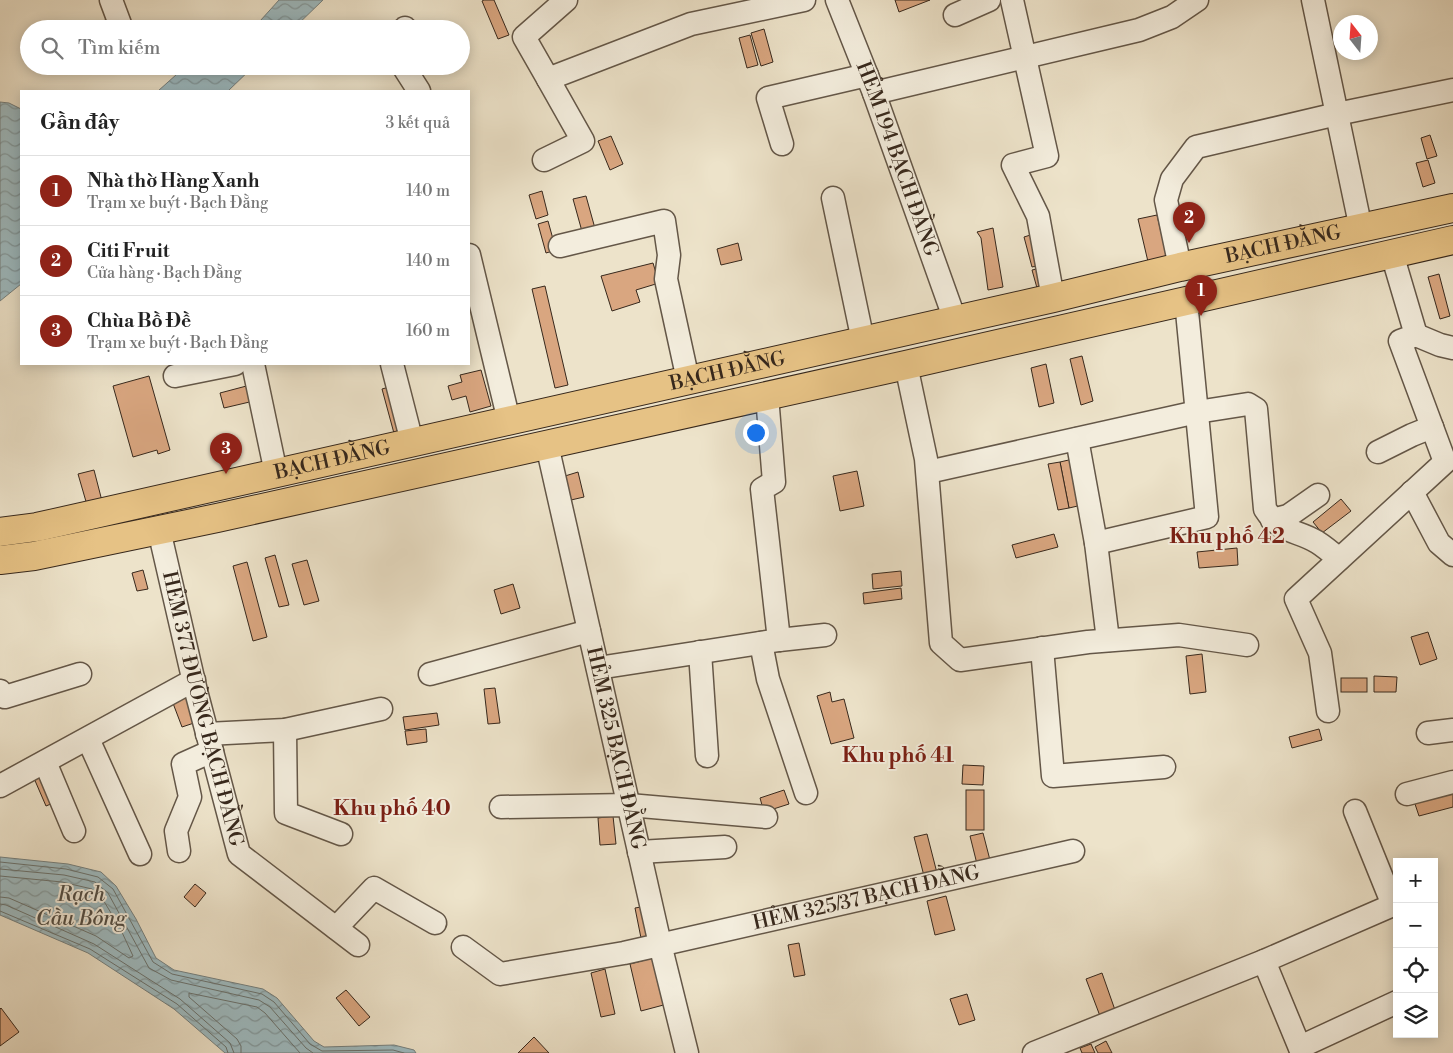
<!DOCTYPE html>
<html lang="vi">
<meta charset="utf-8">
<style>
body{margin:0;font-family:"Libre Bodoni",serif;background:#f2f2f2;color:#222}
.controls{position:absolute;right:15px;bottom:15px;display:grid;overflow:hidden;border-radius:0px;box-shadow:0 2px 12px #0003}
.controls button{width:45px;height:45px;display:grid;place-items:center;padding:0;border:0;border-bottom:1px solid #e0e0e0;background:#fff;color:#222;font:25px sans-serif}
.compass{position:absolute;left:1333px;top:15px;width:45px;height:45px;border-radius:50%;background:#fff;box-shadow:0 2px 12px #0003;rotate:343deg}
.you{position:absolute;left:755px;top:432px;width:18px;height:18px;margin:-12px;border:4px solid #fff;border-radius:50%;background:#1a73e8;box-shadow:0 0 0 8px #1a73e833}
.badge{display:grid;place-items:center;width:32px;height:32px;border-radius:50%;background:#8f2418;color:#fff;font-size:16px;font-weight:700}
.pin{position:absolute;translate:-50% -41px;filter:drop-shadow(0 1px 2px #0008)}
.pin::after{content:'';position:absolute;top:26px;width:18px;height:15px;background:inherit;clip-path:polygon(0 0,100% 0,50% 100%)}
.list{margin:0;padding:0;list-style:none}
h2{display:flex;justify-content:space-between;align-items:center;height:65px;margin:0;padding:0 20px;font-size:21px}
h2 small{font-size:16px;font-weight:400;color:#767676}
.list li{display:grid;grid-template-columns:32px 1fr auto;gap:15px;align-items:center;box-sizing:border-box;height:70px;padding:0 20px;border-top:1px solid #e0e0e0}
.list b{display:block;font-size:19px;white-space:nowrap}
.list p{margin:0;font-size:16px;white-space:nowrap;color:#767676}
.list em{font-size:16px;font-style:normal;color:#767676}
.icon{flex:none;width:28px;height:28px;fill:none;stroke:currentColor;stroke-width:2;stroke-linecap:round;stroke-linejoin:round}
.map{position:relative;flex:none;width:1453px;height:1053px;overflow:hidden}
.search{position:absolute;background:#fff;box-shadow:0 2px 12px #0003;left:20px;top:20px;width:450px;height:55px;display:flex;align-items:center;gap:12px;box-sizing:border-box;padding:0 18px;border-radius:28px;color:#767676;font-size:19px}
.panel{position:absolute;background:#fff;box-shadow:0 2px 12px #0003;left:20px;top:90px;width:450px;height:275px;border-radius:0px}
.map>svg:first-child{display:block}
.water{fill:url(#water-waves);stroke:#75807f}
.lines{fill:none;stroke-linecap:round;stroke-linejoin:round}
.shore{stroke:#6a726e;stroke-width:1}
.building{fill:#d9a680;stroke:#37281c}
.minor-casing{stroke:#645748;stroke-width:25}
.major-casing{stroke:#37281c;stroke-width:30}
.minor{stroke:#f3eddd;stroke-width:22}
.major{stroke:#e6c285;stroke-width:28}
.labels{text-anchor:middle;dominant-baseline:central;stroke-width:4;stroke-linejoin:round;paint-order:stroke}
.street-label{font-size:20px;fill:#37281c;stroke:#f3eddd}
.neighbourhood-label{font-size:21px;font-weight:bold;fill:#7a1f14;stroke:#f3eddd}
.water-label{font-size:21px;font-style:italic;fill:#514d45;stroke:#f3eddd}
</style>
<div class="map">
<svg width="1453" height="1053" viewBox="0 0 1453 1053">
<defs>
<pattern id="water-waves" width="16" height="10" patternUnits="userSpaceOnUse" patternTransform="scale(1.25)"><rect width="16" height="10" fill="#9ebbc1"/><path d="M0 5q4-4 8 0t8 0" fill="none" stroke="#82989c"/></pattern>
</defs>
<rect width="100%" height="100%" fill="#ede3ca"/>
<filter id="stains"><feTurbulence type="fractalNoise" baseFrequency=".004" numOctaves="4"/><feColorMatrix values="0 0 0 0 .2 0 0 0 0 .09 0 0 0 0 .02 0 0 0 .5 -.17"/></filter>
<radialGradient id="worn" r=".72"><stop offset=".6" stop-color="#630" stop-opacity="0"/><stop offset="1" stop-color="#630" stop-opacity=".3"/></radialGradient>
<g class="water">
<path d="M 279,0 L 323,0 L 293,29 L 241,29 L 260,21 Z"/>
<path d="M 186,66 L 254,66 L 228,91 L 158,91 Z"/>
<path d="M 0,102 L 9,103 L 21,109 L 21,284 L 0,301 Z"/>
<path d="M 0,857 L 68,864 L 101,872 L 116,886 L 136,919 L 156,958 L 174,970 L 263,989 L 277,998 L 314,1041 L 324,1047 L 394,1045 L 414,1050 L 416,1053 L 225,1053 L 174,1009 L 88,953 L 0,915 Z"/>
</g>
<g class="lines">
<g class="shore">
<path d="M 0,862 L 66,869 L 98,877 L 113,889 L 153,962 L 172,974 L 262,994 L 274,1002 L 310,1044 L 322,1051 L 393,1050 L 404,1053"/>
<path d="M 0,869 L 64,875 L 95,882 L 108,893 L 149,968 L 171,980 L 259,1000 L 270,1007 L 306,1048 L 313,1053"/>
<path d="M 0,876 L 62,882 L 92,889 L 102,898 L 120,928 L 133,956 L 129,958 L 96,936 L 9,898 L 0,897"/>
<path d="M 0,904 L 6,905 L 94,944 L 180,999 L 230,1043 L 234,1053"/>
<path d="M 0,911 L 90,949 L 177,1004 L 226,1047 L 228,1053"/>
<path d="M 241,1053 L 241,1046 L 237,1039 L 189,997 L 189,993 L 257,1007 L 265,1013 L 300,1053"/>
</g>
</g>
<g class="building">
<path d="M 484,0 L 494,0 L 509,35 L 498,39 L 482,1 Z"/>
<path d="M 895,0 L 930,0 L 899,12 Z"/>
<path d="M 764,29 L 773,62 L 761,66 L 751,33 Z"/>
<path d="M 750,35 L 758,65 L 747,68 L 739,38 Z"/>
<path d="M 1430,135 L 1437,156 L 1427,159 L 1421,138 Z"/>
<path d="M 611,136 L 623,164 L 610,170 L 598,141 Z"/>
<path d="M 1428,160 L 1435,183 L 1423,187 L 1416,163 Z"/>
<path d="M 542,191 L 548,215 L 536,219 L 529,195 Z"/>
<path d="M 586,196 L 596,232 L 583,235 L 573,199 Z"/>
<path d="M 1157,215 L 1168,262 L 1149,266 L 1138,219 Z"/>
<path d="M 548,221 L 556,250 L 546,253 L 538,224 Z"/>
<path d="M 993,228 L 1003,287 L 988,290 L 981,238 L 977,232 Z"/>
<path d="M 1037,233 L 1045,264 L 1032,267 L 1024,237 Z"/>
<path d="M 738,243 L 742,260 L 721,265 L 717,249 Z"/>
<path d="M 653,263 L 659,283 L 636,290 L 640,302 L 612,311 L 601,276 Z"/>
<path d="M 1045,267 L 1050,285 L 1037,288 L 1032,270 Z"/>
<path d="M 1439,274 L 1450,316 L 1440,319 L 1428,277 Z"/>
<path d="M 545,286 L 568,385 L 555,388 L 532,289 Z"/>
<path d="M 1082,356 L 1093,401 L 1081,405 L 1070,359 Z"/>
<path d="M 1046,364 L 1054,403 L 1039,407 L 1031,368 Z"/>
<path d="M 481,370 L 491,406 L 470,412 L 466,396 L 452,400 L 448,386 L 462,382 L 460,375 Z"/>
<path d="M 149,376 L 170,450 L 158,454 L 157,450 L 133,457 L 113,386 Z"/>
<path d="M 254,384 L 258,400 L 224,408 L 220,393 Z"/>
<path d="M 396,385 L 409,433 L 395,437 L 382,389 Z"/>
<path d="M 1073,459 L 1082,505 L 1069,508 L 1060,462 Z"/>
<path d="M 1060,462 L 1069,508 L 1058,510 L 1048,464 Z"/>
<path d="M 94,470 L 102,501 L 87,505 L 78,474 Z"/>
<path d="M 857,471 L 864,506 L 840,511 L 833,476 Z"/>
<path d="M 578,472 L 584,497 L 571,500 L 565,476 Z"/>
<path d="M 1341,499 L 1351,511 L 1322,533 L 1313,522 Z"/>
<path d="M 1054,534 L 1058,547 L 1016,558 L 1012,545 Z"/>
<path d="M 1237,548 L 1238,565 L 1199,568 L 1197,552 Z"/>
<path d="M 275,555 L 289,605 L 279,607 L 265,558 Z"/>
<path d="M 307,560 L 319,601 L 304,605 L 292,564 Z"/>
<path d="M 247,562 L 267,637 L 253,641 L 233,566 Z"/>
<path d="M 143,570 L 148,589 L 137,591 L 132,573 Z"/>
<path d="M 901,571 L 902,586 L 873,589 L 872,574 Z"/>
<path d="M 513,584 L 520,608 L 501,614 L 494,590 Z"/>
<path d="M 901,588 L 902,599 L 864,604 L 863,593 Z"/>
<path d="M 1428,632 L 1437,659 L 1420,665 L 1411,637 Z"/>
<path d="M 1202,654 L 1206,692 L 1190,694 L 1186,656 Z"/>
<path d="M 1374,676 L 1397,677 L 1396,692 L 1374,692 Z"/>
<rect x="1341" y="678" width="26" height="14"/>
<path d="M 495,688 L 500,723 L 488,724 L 484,689 Z"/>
<path d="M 830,692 L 832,702 L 844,699 L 854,738 L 831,744 L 817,696 Z"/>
<path d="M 188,696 L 197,722 L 182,727 L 171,698 Z"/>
<path d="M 437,713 L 439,725 L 405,730 L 403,717 Z"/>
<path d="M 426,729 L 427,742 L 407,745 L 405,731 Z"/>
<path d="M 1319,729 L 1322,740 L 1292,748 L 1289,737 Z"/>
<path d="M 963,765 L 984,766 L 983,785 L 962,784 Z"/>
<path d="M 45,771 L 58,801 L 46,806 L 33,776 Z"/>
<path d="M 784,790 L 789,804 L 764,812 L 760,798 Z"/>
<rect x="966" y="790" width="18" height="40"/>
<path d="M 1453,790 L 1453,807 L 1419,816 L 1414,801 Z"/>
<path d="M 613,816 L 616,844 L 600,845 L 598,818 Z"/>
<path d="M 983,833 L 991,864 L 978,868 L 970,836 Z"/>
<path d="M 927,834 L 937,873 L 924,876 L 914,837 Z"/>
<path d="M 195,884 L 206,893 L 195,907 L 184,897 Z"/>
<path d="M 946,896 L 955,930 L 935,935 L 927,901 Z"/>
<path d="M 647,906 L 654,940 L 642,943 L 635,908 Z"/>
<path d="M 799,943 L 805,975 L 794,977 L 788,945 Z"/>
<path d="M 660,956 L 671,1003 L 641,1011 L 630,964 Z"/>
<path d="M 605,969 L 615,1014 L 601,1017 L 591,973 Z"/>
<path d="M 1102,973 L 1115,1010 L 1100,1016 L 1086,979 Z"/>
<path d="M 346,990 L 370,1017 L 359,1026 L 336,998 Z"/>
<path d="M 967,994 L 975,1020 L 959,1025 L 950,999 Z"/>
<path d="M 1,1008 L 19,1032 L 0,1046 L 0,1009 Z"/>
<path d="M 534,1037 L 549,1053 L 518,1053 Z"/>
<path d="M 1106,1041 L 1112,1053 L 1098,1053 L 1095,1047 Z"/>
<path d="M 1091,1044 L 1095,1053 L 1082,1053 L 1080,1048 Z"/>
</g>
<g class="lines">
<g class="minor-casing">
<g id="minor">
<path d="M 111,0 L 120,24 L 113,29"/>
<path id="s1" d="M 837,0 L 874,93 L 955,320"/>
<path d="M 1012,0 L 1047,156 L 1013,165 L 1038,216 L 1053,298"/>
<path d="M 1313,0 L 1361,229"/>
<path d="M 955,15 L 989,0"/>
<path d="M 405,28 L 405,29"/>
<path d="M 403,66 L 419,91"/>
<path d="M 548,79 L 524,37 L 566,0"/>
<path d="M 874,93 L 1139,30 L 1172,17 L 1197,0"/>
<path d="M 782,144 L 768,98 L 867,75"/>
<path d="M 544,160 L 583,141 L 548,79 L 691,24 L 804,0"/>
<path d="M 833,198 L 863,341"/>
<path d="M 560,246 L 664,221 L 669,255 L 666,279 L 688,380"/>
<path d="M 469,255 L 509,421"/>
<path d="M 1180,267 L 1166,200 L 1172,179 L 1196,147 L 1337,114 L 1453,90"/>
<path d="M 1416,335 L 1440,345 L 1453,348"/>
<path d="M 253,364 L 276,473"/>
<path d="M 392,364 L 412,442"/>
<path d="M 906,365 L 926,459 L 941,643 L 960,660 L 1088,642 L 1179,635 L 1247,645"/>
<path d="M 175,376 L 235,364"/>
<path d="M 767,396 L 774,482 L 762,489 L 779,640"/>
<path d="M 1077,439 L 1096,543 L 1108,640"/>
<path id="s2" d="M 547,445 L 660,944 L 687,1053"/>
<path d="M 1378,452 L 1412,435 L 1432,427"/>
<path d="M 928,472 L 1197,412 L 1248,404 L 1256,409 L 1265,509 C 1281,534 1295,529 1317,542 C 1325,547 1332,553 1339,559"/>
<path d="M 1412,492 L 1439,543 L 1453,555"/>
<path d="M 1272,520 L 1288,516 L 1318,495"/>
<path id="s3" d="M 159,530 L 196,691 L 239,854 L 358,945"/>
<path d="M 1096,543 L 1207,517 L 1186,301"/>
<path d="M 761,643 L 768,679 L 806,793"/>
<path d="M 1042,648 L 1053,776 L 1164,767"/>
<path d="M 700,652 L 707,756"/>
<path d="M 598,668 L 779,640 L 825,635"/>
<path d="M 430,674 L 589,631"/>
<path d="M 0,691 L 5,697 L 80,674"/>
<path d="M 1328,711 L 1320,653 L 1296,599 L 1445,462 L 1400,341 L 1416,335 L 1392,254"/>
<path d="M 285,730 L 286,813 L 341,834"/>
<path d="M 1428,733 L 1453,730"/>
<path d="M 207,734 L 285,730 L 381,709"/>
<path d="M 88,739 L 140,854"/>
<path d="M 45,762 L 74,831"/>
<path d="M 0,786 L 194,680"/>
<path d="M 1407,794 L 1453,782"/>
<path d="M 501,807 L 629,805 L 766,817"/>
<path d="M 179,851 L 176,831 L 190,797 L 183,764 L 212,751"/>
<path d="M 639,852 L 725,847"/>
<path d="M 336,928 L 374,888 L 435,923"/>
<path id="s4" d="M 463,947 L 500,974 L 624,953 L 1073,851"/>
<path d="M 1300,1047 L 1397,1002"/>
<path d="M 1034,1053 L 1264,961"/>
<path d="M 1302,1053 L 1264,961 L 1393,905 L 1355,811"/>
</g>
</g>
<g class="major-casing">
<g id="major">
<path id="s5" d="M 0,532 L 37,527 L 1053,298 L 1180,267 L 1453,208"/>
<path d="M 0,560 L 34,556 L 217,518 L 906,365 L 1453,240"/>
</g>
</g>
<use href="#minor" class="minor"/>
<use href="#major" class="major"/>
</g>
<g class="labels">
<g class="street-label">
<text stroke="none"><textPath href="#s1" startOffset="170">HẺM 194 BẠCH ĐẰNG</textPath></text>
<text stroke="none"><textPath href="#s5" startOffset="1315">BẠCH ĐẰNG</textPath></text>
<text stroke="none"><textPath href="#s5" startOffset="745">BẠCH ĐẰNG</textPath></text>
<text stroke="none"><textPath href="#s5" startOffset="340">BẠCH ĐẰNG</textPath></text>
<text stroke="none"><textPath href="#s3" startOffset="184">HẺM 377 ĐƯỜNG BẠCH ĐẰNG</textPath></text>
<text stroke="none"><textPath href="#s2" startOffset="311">HẺM 325 BẠCH ĐẰNG</textPath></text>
<text stroke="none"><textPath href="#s4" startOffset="420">HẺM 325/37 BẠCH ĐẰNG</textPath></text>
</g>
<g class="neighbourhood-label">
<text x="1227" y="537">Khu phố 42</text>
<text x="898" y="756">Khu phố 41</text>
<text x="392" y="809">Khu phố 40</text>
</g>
<g class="water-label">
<text x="81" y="895">Rạch<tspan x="81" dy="24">Cầu Bông</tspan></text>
</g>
</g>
<rect width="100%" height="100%" filter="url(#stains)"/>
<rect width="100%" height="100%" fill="url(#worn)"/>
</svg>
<div class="controls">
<button>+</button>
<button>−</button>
<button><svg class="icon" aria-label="locate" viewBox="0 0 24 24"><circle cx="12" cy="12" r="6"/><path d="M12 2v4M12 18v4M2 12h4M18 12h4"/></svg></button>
<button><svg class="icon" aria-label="layers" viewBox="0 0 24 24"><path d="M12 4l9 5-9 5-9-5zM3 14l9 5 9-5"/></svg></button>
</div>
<svg class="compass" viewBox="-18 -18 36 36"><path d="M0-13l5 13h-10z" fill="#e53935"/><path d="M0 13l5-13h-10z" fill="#767676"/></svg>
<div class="you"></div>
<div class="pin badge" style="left:1201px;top:316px">1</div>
<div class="pin badge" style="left:1189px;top:243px">2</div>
<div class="pin badge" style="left:226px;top:474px">3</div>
<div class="search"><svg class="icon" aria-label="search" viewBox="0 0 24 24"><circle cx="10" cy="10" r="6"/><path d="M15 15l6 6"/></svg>Tìm kiếm</div>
<section class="panel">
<h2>Gần đây<small>3 kết quả</small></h2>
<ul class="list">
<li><span class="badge">1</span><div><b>Nhà thờ Hàng Xanh</b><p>Trạm xe buýt · Bạch Đằng</p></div><em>140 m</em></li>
<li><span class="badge">2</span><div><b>Citi Fruit</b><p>Cửa hàng · Bạch Đằng</p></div><em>140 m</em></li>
<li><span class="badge">3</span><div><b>Chùa Bồ Đề</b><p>Trạm xe buýt · Bạch Đằng</p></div><em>160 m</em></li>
</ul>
</section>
</div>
